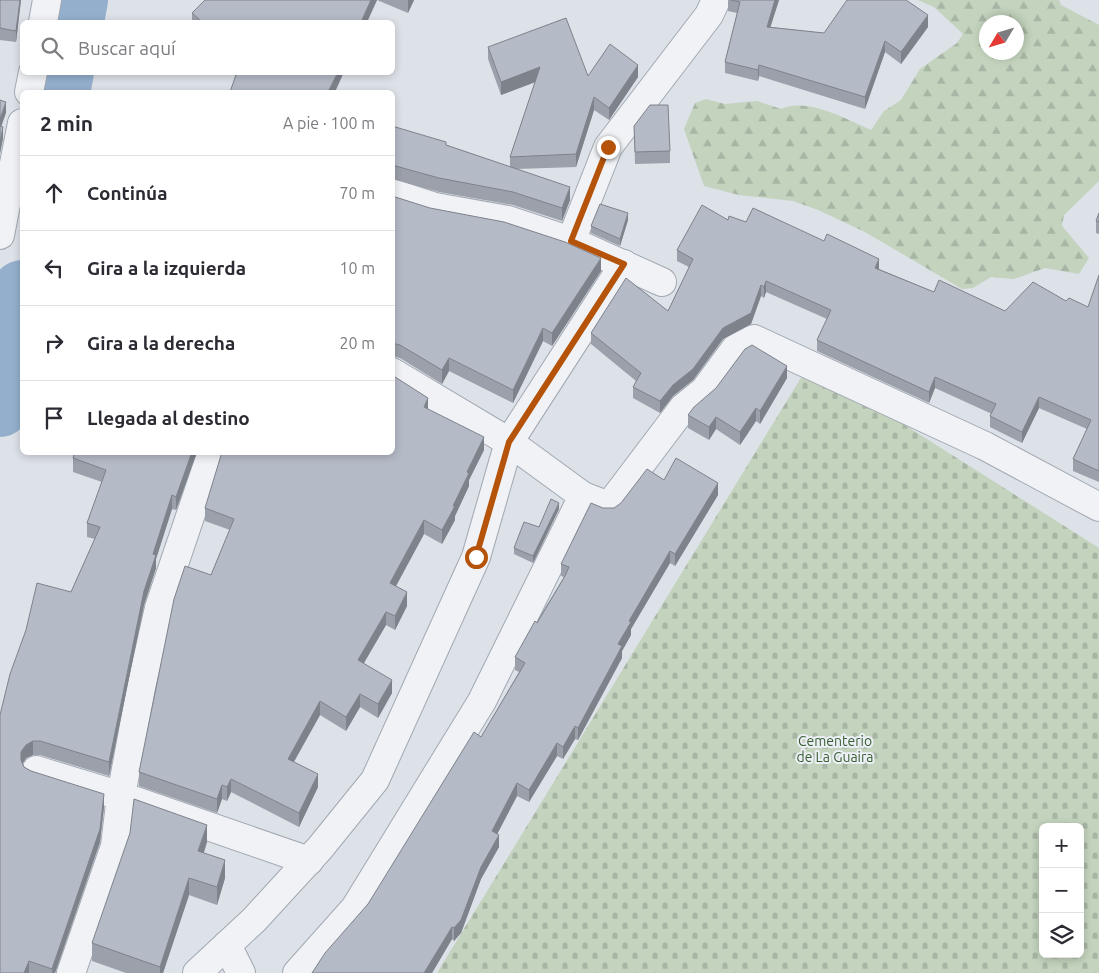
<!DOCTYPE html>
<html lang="es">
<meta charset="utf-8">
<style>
body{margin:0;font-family:Ubuntu,sans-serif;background:#f2f2f3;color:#2b2b33}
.controls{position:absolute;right:15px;bottom:15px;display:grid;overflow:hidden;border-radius:8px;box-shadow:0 2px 8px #0003}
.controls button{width:45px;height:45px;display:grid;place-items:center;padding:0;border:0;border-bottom:1px solid #e1e1e2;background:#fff;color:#2b2b33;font:25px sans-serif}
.compass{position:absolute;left:979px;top:15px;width:45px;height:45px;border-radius:50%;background:#fff;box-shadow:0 2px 8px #0003;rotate:232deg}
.stop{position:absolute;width:15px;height:15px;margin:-11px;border:4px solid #b45309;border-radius:50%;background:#fff}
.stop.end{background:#b45309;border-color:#fff;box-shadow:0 1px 5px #0008}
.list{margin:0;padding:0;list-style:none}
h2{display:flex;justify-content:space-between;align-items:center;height:65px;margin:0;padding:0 20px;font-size:21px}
h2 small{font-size:16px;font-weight:400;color:#7c7c81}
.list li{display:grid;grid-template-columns:32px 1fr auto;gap:15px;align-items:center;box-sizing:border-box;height:75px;padding:0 20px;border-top:1px solid #e1e1e2}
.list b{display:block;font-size:19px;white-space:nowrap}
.list em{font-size:16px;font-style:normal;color:#7c7c81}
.icon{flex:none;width:28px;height:28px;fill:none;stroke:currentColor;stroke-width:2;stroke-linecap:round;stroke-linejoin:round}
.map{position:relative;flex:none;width:1099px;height:973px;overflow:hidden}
.search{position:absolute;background:#fff;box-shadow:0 2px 8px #0003;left:20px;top:20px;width:375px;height:55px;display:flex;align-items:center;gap:12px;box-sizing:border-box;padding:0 18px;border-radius:8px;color:#7c7c81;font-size:19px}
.panel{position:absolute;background:#fff;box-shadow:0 2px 8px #0003;left:20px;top:90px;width:375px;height:365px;border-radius:8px}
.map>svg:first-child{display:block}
.forest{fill:url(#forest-firs);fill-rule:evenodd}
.cemetery{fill:url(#cemetery-stones);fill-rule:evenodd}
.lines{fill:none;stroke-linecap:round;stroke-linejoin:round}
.river{stroke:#94afcc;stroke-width:60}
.minor-casing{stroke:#a2a8b2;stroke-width:30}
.minor{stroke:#f0f2f6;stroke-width:28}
.wall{fill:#9ba0aa}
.shaded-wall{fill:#7e828b}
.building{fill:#b4bac6;stroke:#7e828b}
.route{stroke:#b45309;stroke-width:6}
.labels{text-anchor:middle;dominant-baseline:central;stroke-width:4;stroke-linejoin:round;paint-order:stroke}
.park-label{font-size:14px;fill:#395d31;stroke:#ecf0f6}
</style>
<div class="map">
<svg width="1099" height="973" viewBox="0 0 1099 973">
<defs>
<pattern id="forest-firs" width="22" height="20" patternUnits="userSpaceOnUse" patternTransform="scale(1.25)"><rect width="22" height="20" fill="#c3d3bd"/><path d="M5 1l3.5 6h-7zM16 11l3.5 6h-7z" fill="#a7b5a4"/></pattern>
<pattern id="cemetery-stones" width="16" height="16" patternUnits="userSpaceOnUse" patternTransform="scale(1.25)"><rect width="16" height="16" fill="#c3d3bd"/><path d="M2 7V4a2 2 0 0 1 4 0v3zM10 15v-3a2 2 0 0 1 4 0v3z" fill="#a7b5a4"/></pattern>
</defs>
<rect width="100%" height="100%" fill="#dde1e8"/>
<path class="forest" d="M 918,0 L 1059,0 L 1061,5 L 1099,25 L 1099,181 L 1064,215 L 1062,226 L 1089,258 L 1079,274 L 1045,268 L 1014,279 L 991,277 L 973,288 L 962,289 L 865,232 L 818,210 L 793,201 L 739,195 L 704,186 L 684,129 L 695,103 L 706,99 L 725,104 L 757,101 L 781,109 C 808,97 846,119 871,130 L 884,111 L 901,100 L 920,69 L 957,43 L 963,34 L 934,7 ZM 986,22 L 1016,22 L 1016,52 L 986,52 Z"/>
<path class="cemetery" d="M 807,368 L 843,386 L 1099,548 L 1099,973 L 437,973 ZM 1043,827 L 1080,827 L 1080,954 L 1043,954 Z"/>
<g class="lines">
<g class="river">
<path d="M 74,22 L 78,0"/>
<path d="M 60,92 L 64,72"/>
<path d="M 0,407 L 22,290"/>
</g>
<g class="minor-casing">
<g id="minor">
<path d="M 43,22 L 47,0"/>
<path d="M 29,92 L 33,72"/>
<path d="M 392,193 L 435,207 L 508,220 L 571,241 L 662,282"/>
<path d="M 0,235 L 22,123"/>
<path d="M 571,241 L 608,147 L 709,15 L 716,0"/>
<path d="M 392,372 L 509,442 L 583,496"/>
<path d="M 36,770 L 121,796 L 309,861"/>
<path d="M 227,945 L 241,973"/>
<path d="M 71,973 L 115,846 L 121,796 L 141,688 L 159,608 L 212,452"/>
<path d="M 197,973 L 254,920 L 320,848 L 375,780 L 476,557 L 509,442 L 624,264"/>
<path d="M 297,973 L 355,908 L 482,701 L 583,496 L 609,506 L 683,408 L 704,391 L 735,349 L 754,339 L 985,446 L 1099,507"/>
</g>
</g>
<use href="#minor" class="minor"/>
</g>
<g class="wall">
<path d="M 0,0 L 21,0 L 16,42 L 0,40 Z"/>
<path d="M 205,0 L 414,0 L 408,13 L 377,0 L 367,22 L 192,22 L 192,13 Z"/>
<path d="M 728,0 L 779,0 L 770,27 L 824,33 L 928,27 L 901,64 L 885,52 L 865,109 L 759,76 L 758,81 L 725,73 L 725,62 L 737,13 L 728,11 Z"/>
<path d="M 488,47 L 588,76 L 638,77 L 609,120 L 594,110 L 576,167 L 517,169 L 570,200 L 562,221 L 513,205 L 439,192 L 392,179 L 392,126 L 510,167 L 510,157 L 536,82 L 501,95 L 488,59 Z"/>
<path d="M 634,126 L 670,151 L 670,163 L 635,164 Z"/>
<path d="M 392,196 L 601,271 L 552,346 L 543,341 L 513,403 L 449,371 L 442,384 L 400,358 L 393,356 Z"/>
<path d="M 1099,213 L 1099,234 L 1096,233 L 1096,221 Z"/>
<path d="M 628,220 L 620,246 L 591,233 L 591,226 Z"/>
<path d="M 728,220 L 746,222 L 879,269 L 934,292 L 1005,311 L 1066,301 L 1088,307 L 1099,275 L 1099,482 L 1073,471 L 1073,459 L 1087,429 L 1039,408 L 1022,443 L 990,427 L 990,416 L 992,414 L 935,388 L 929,403 L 817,351 L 817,340 L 827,319 L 766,292 L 764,298 L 761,296 L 751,324 L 723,339 L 693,380 L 673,396 L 660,413 L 633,398 L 633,387 L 636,381 L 591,344 L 591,333 L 668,311 L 689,267 L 677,261 L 677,250 Z"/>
<path d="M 787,378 L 760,424 L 756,421 L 740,445 L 716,429 L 709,440 L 688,428 L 688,415 Z"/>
<path d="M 428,409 L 484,450 L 469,480 L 469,486 L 455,516 L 455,520 L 442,544 L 424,534 L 396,586 L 407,606 L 395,630 L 386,625 L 364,663 L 392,693 L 378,718 L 360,707 L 346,731 L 320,715 L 294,762 L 318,787 L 299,827 L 231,792 L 227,801 L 222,799 L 217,813 L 139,786 L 139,772 L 211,575 L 230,530 L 205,521 L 205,508 Z"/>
<path d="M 75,452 L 197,452 L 176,510 L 172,509 L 156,559 L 156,568 L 144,605 L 109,776 L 40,755 L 33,755 L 26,758 L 23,763 L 24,767 L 31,771 L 104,807 L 100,842 L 55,973 L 0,973 L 0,715 L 71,592 L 95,539 L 87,537 L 87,523 L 102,482 L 73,472 L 73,458 Z"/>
<path d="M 664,480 L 718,495 L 675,566 L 670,563 L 631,629 L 631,635 L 622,651 L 622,658 L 578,740 L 575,739 L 563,759 L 557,756 L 529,802 L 517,796 L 497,834 L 499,847 L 481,879 L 461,933 L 454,941 L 452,939 L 432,973 L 312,973 L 368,904 L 481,737 L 519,672 L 515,670 L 515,657 L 564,577 L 561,576 L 561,564 L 603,508 L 614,508 Z"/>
<path d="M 559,509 L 533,563 L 514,554 L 514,548 Z"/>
<path d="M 207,842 L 204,853 L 225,878 L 217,905 L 189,895 L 163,973 L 126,973 L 92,961 L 92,943 Z"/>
</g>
<g class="shaded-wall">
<path d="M 20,0 L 21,0 L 16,42 L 16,31 Z"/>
<path d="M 371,0 L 377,0 L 367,22 L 361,22 Z"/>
<path d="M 408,0 L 414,0 L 408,13 Z"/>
<path d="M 775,0 L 779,0 L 767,38 L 767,27 Z"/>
<path d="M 928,15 L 928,27 L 901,64 L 901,52 Z"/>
<path d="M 885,41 L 885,52 L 865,109 L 865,97 Z"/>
<path d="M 638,65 L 638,77 L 609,120 L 609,108 Z"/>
<path d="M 759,65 L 759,76 L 758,81 L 758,70 Z"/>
<path d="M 540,67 L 540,80 L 501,95 L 501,82 Z"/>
<path d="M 338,72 L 344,72 L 335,92 L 328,92 Z"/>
<path d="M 594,97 L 594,110 L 576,167 L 576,154 Z"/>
<path d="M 6,102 L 6,113 L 0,130 L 0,119 Z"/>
<path d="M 3,127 L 3,139 L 0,154 L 0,142 Z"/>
<path d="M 570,187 L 570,200 L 562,221 L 562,208 Z"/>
<path d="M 628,213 L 628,220 L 620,246 L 620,239 Z"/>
<path d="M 601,258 L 601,271 L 552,346 L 552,333 Z"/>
<path d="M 879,259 L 879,270 L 875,268 Z"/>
<path d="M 766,281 L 766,292 L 764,298 L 764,287 Z"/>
<path d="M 761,285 L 761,296 L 751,324 L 723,339 L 693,380 L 673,396 L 660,413 L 660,401 L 673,385 Z"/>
<path d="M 543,328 L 543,341 L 513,403 L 513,390 Z"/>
<path d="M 449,358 L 449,371 L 442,384 L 442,370 Z"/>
<path d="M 787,366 L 787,378 L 760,424 L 760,411 Z"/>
<path d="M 935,377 L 935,388 L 929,403 L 929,392 Z"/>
<path d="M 1039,397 L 1039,408 L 1022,443 L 1022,432 Z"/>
<path d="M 428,398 L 428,412 L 424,407 Z"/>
<path d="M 756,408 L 756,421 L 740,445 L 740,432 Z"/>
<path d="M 716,417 L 716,429 L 709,440 L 709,427 Z"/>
<path d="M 484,437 L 484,450 L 469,480 L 469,486 L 455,516 L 455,520 L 442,544 L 442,530 L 453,506 L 467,472 Z"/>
<path d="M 192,452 L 197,452 L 176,510 L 176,497 Z"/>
<path d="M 718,483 L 718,495 L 675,566 L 675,554 Z"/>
<path d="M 172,495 L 172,509 L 156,559 L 156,568 L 144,605 L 109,776 L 109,762 L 144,591 L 153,554 Z"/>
<path d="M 559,503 L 559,509 L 533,563 L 533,556 Z"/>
<path d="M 424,520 L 424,534 L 390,597 L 390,583 Z"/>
<path d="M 670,551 L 670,563 L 631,629 L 631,635 L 622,651 L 622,658 L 578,740 L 578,728 L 629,621 Z"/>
<path d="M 407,592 L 407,606 L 395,630 L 395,616 Z"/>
<path d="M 386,612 L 386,625 L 358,673 L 358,660 Z"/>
<path d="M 392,680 L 392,693 L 378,718 L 378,704 Z"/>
<path d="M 360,694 L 360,707 L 346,731 L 346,717 Z"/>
<path d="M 320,701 L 320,715 L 288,772 L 288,759 Z"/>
<path d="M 575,726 L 575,739 L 563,759 L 563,747 Z"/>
<path d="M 33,741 L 33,755 L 26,758 L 21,766 L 21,752 L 26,745 Z"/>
<path d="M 557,743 L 557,756 L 529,802 L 529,790 Z"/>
<path d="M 318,774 L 318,787 L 299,827 L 299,813 Z"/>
<path d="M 231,779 L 231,792 L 227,801 L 227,787 Z"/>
<path d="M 517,783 L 517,796 L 492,844 L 492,831 Z"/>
<path d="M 222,785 L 222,799 L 217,813 L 217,799 Z"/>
<path d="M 104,794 L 104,807 L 100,842 L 55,973 L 52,973 L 52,969 Z"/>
<path d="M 207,825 L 207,842 L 198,869 L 198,851 Z"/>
<path d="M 499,835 L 499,847 L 481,879 L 461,933 L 454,941 L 454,928 L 481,867 Z"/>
<path d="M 225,860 L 225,878 L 217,905 L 217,887 Z"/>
<path d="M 189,878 L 189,895 L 163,973 L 160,973 L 160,967 Z"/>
<path d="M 452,927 L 452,939 L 432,973 L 424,973 Z"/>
<path d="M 29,961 L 29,973 L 24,973 Z"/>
</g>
<g class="building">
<path d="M 0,0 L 20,0 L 16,31 L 0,28 Z"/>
<path d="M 205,0 L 371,0 L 361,22 L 202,22 L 192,13 Z"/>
<path d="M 731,0 L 775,0 L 767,27 L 824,33 L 847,0 L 906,0 L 928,15 L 901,52 L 885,41 L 865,97 L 759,65 L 758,70 L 725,62 L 740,2 Z"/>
<path d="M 566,18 L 588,76 L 610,44 L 638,65 L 609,108 L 594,97 L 576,154 L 510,157 L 540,67 L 501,82 L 488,47 Z"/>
<path d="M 237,72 L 338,72 L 328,92 L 230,92 Z"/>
<path d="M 0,100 L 6,102 L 0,119 Z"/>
<path d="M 650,105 L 668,105 L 670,151 L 635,152 L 634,126 Z"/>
<path d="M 0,126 L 3,127 L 0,142 Z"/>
<path d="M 392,126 L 446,142 L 446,145 L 570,187 L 562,208 L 513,192 L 439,178 L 392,165 Z"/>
<path d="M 392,196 L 430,208 L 504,222 L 565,242 L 601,258 L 552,333 L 543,328 L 513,390 L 449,358 L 442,370 L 400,345 L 392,343 Z"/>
<path d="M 600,204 L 628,213 L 620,239 L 591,226 Z"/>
<path d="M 702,205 L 728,220 L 729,216 L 746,222 L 753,208 L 824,241 L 827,234 L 879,259 L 875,268 L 934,292 L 939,280 L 1005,311 L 1033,282 L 1066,301 L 1069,298 L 1088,307 L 1099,275 L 1099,471 L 1073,459 L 1091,420 L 1039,397 L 1022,432 L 990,416 L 996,404 L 935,377 L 929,392 L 817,340 L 831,310 L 766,281 L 764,287 L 761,285 L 751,313 L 723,328 L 693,369 L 673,385 L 660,401 L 633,387 L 641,373 L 591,333 L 626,278 L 668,311 L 693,259 L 677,250 Z"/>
<path d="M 1099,213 L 1099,222 L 1096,221 Z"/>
<path d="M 752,345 L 787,366 L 760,411 L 756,408 L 740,432 L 716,417 L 709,427 L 688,415 L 694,407 L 716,388 L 745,349 Z"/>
<path d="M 392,375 L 428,398 L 424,407 L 484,437 L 467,472 L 469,473 L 453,506 L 455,506 L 442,530 L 424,520 L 390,583 L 407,592 L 395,616 L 386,612 L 358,660 L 392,680 L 378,704 L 360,694 L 346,717 L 320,701 L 288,759 L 318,774 L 299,813 L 231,779 L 227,787 L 222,785 L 217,799 L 139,772 L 174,599 L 185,566 L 211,575 L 234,519 L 205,508 L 222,452 L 392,452 Z"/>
<path d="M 75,452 L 192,452 L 176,497 L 172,495 L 153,554 L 156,555 L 144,591 L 109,762 L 40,741 L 33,741 L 26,745 L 21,752 L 21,760 L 24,767 L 31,771 L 104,794 L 100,829 L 52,969 L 29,961 L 24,973 L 0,973 L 0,715 L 10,674 L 26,630 L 37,583 L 71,592 L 100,527 L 87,523 L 106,470 L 73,458 Z"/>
<path d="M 676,458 L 718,483 L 675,554 L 670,551 L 629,621 L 631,622 L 618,644 L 622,646 L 578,728 L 575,726 L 563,747 L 557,743 L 529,790 L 517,783 L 492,831 L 499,835 L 481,867 L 461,920 L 454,928 L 452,927 L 424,973 L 312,973 L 325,953 L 368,904 L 474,732 L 481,737 L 525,663 L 515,657 L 535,621 L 537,623 L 565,576 L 569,567 L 561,564 L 591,503 L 603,508 L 614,508 L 621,503 L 647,469 L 664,480 Z"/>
<path d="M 551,499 L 559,503 L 533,556 L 514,548 L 524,522 L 539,527 Z"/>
<path d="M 134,799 L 207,825 L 198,851 L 225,860 L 217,887 L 189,878 L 160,967 L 92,943 L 130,833 Z"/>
</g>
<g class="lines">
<path class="route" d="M 476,557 L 509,442 L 624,264 L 571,241 L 608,147"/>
</g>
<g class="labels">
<g class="park-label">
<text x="835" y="741">Cementerio<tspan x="835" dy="16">de La Guaira</tspan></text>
</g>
</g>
</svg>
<div class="controls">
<button>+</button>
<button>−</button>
<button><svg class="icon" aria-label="layers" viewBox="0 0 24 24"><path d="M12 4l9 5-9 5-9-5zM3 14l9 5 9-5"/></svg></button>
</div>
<svg class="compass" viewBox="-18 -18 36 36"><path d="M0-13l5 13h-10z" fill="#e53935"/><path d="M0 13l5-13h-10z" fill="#7c7c81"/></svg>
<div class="stop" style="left:476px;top:557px"></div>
<div class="stop end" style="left:608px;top:147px"></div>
<div class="search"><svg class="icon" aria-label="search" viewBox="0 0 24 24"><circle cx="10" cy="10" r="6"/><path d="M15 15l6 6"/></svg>Buscar aquí</div>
<section class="panel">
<h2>2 min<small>A pie · 100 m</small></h2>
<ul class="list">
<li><svg class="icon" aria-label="ahead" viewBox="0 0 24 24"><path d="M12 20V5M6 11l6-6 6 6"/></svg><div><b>Continúa</b></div><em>70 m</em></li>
<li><svg class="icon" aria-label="left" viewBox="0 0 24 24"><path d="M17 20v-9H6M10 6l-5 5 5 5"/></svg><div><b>Gira a la izquierda</b></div><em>10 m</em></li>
<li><svg class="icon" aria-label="right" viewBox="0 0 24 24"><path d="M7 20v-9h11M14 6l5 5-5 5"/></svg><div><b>Gira a la derecha</b></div><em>20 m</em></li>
<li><svg class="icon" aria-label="arrive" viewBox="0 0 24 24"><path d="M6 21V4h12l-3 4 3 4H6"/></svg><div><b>Llegada al destino</b></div></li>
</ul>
</section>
</div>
